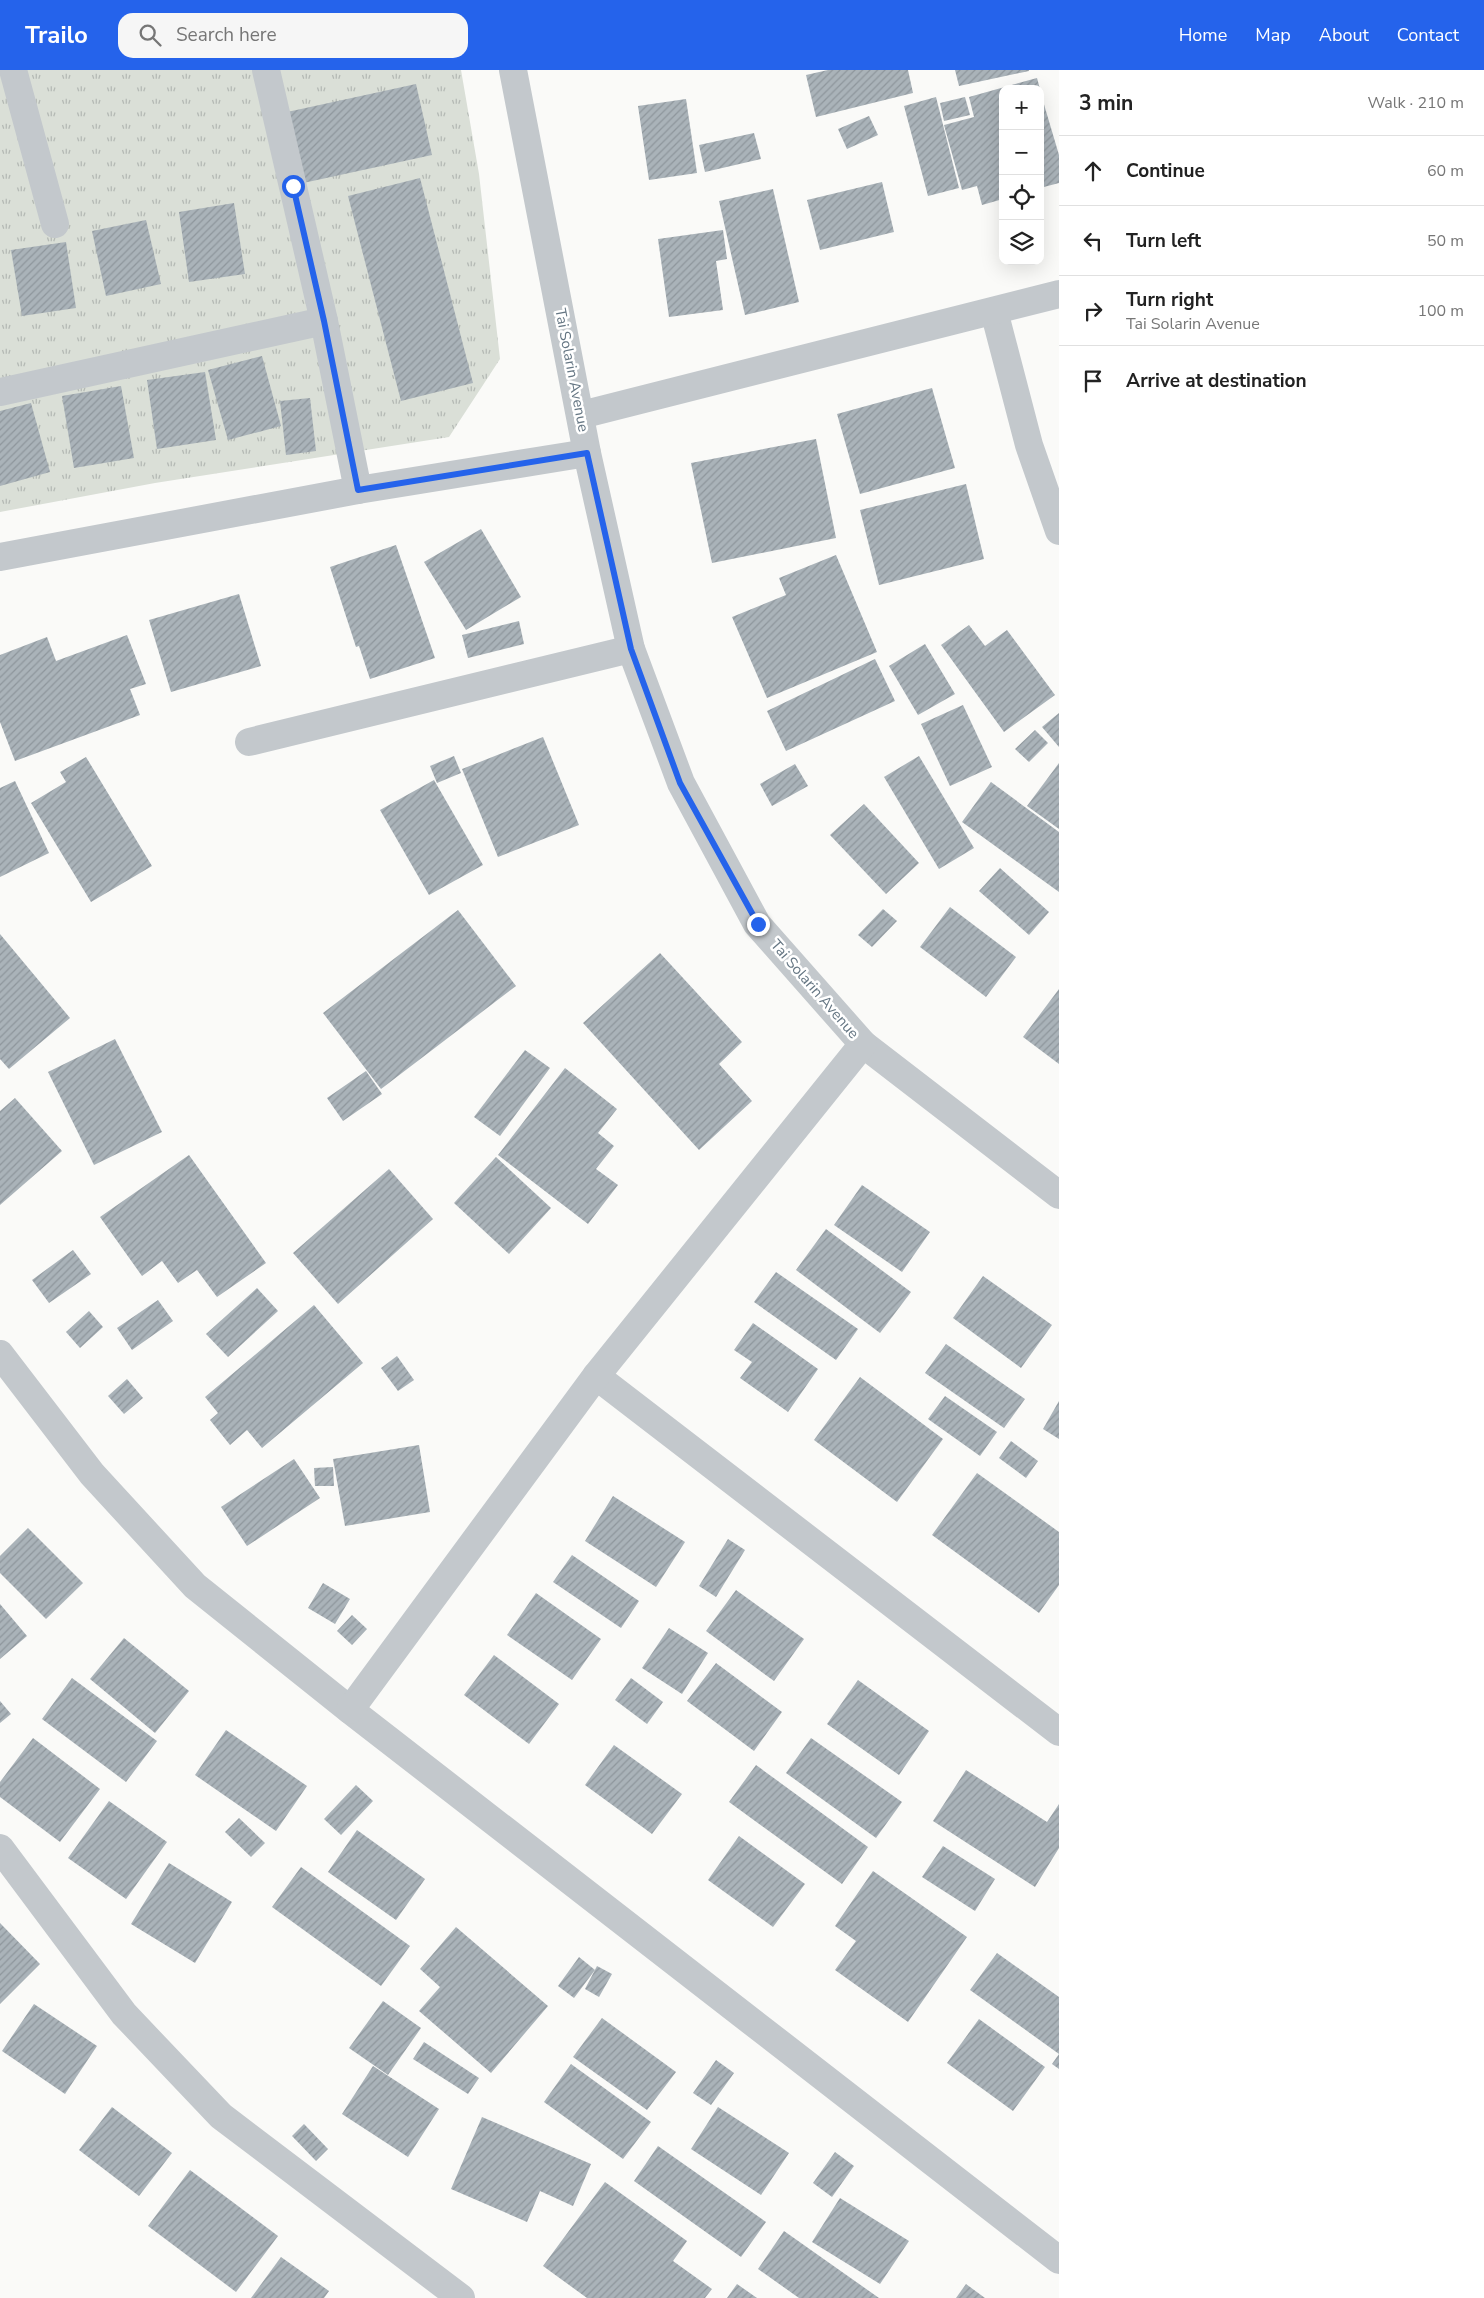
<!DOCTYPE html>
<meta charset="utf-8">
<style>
body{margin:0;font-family:"Nunito Sans",sans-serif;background:#f6f6f6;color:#222}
.controls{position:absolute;right:15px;top:15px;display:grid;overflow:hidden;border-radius:10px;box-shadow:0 5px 20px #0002}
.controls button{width:45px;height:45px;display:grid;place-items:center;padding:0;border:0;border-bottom:1px solid #e0e0e0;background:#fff;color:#222;font:25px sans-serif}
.stop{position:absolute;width:15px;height:15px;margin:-11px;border:4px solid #2563eb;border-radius:50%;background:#fff}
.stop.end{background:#2563eb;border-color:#fff;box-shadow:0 1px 5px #0008}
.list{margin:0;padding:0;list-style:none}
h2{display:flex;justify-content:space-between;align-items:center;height:65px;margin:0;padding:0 20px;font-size:21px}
h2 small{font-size:16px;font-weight:400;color:#767676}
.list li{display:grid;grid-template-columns:32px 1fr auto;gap:15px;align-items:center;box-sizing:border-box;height:70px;padding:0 20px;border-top:1px solid #e0e0e0}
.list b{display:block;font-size:19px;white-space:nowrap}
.list p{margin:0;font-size:16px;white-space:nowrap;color:#767676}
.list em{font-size:16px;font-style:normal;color:#767676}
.icon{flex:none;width:28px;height:28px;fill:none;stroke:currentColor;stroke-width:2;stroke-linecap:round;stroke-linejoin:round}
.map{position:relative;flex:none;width:1059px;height:2228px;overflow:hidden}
header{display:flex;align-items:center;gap:30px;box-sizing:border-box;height:70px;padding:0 25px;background:#2563eb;color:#fff}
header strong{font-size:24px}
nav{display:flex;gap:28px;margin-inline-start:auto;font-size:18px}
.search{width:350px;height:45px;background:#f6f6f6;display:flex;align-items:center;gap:12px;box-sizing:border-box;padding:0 18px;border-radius:15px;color:#767676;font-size:19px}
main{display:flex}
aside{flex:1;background:#fff}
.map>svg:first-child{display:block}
.grass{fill:url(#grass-tufts)}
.building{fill:url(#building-hatch)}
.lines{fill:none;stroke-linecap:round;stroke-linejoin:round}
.minor{stroke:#c3c8cc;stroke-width:28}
.route{stroke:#2563eb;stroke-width:6}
.labels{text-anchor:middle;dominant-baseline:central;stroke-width:5;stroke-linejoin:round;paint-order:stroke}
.street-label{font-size:15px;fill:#657683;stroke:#fff}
</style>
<header>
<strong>Trailo</strong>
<div class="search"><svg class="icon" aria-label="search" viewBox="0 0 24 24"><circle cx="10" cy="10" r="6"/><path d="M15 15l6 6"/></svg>Search here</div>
<nav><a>Home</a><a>Map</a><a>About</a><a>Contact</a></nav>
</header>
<main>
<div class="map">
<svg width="1059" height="2228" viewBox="0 0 1059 2228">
<defs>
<pattern id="grass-tufts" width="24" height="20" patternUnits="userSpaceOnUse" patternTransform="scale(1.25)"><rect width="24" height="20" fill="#dadfd7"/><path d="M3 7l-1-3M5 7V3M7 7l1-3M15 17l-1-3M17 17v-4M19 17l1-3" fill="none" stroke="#b4b9b4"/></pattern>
<pattern id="building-hatch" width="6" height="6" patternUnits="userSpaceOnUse" patternTransform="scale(1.25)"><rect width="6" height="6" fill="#aab3b9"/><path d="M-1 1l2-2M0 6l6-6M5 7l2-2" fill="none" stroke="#8e969c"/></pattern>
</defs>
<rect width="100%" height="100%" fill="#fafaf8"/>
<path class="grass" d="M 0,0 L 461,0 L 479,104 L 500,289 L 449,367 L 155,413 L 0,442 Z"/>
<g class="building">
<path d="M 828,0 L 908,0 L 913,23 L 816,47 L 806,5 Z"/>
<path d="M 955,0 L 1029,0 L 1029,1 L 959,16 Z"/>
<path d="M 1037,8 L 1040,19 L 1003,19 L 1003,129 L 982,135 L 977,116 L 962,120 L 944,55 L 974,47 L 969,27 Z"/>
<path d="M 416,14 L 432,85 L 294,115 L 278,44 Z"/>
<path d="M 1040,21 L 1059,85 L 1059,113 L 1040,118 Z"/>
<path d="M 936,27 L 959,118 L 928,126 L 904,36 Z"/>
<path d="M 965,27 L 970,45 L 944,51 L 940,33 Z"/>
<path d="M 686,29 L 697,103 L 649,110 L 638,36 Z"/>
<path d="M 869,46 L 878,65 L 847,79 L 838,59 Z"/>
<path d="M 754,63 L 761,89 L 705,102 L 699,75 Z"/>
<path d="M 420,108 L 473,313 L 401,331 L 348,126 Z"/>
<path d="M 882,112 L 894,162 L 820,180 L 807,130 Z"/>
<path d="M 773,119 L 799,232 L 745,245 L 719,131 Z"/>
<path d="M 234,133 L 245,204 L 189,212 L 179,142 Z"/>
<path d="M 146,150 L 161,214 L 106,226 L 92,161 Z"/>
<path d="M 723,160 L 727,189 L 716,191 L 723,240 L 669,247 L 658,169 Z"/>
<path d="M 66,172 L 76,238 L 22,246 L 11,180 Z"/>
<path d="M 262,286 L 281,356 L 228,370 L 208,300 Z"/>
<path d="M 205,302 L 216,370 L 157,379 L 147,310 Z"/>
<path d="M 121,316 L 134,388 L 74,398 L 62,326 Z"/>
<path d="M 932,318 L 955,398 L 860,424 L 837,344 Z"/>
<path d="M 310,328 L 316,381 L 286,385 L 280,331 Z"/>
<path d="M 31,333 L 50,402 L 0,416 L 0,341 Z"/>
<path d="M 816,369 L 836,468 L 712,493 L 691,393 Z"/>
<path d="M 966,414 L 984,489 L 879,515 L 860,440 Z"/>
<path d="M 481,459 L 521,527 L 466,560 L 424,492 Z"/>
<path d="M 396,475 L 435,588 L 370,609 L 359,576 L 356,577 L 330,497 Z"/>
<path d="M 836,485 L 877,582 L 767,628 L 732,547 L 786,525 L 779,508 Z"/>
<path d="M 239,524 L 261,596 L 171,622 L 149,550 Z"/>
<path d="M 519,551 L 524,574 L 468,588 L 462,565 Z"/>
<path d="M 969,555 L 985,576 L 1007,560 L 1055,625 L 1004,662 L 941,575 Z"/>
<path d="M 127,565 L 146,614 L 130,619 L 140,645 L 15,691 L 0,652 L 0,585 L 47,567 L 56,591 Z"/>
<path d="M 925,574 L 955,624 L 918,645 L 889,596 Z"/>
<path d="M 875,589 L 895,631 L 786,681 L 767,641 Z"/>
<path d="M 963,635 L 992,697 L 950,716 L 921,654 Z"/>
<path d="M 1059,643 L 1059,677 L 1042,657 Z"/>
<path d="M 1035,660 L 1048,673 L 1029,692 L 1015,679 Z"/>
<path d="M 543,667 L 579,755 L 498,787 L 462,699 Z"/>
<path d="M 454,686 L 461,703 L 437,713 L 430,696 Z"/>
<path d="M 919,686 L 974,778 L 939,799 L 884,707 Z"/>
<path d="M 86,687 L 152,796 L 91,832 L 31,733 L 66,712 L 60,702 Z"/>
<path d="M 1059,693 L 1059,759 L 1027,736 Z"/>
<path d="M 795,694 L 808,716 L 772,736 L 760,714 Z"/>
<path d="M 434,710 L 483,795 L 429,825 L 380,740 Z"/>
<path d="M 15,711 L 49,783 L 0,807 L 0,718 Z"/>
<path d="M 991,712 L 1059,762 L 1059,822 L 962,752 Z"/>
<path d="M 864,734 L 919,793 L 886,824 L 830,765 Z"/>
<path d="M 1000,798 L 1049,842 L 1029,865 L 979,821 Z"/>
<path d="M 950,837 L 1016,887 L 986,927 L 920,877 Z"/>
<path d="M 883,839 L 897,851 L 872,877 L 858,865 Z"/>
<path d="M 458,840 L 516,916 L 381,1019 L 323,943 Z"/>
<path d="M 0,864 L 70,948 L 9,999 L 0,989 Z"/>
<path d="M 660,883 L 742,972 L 719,994 L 752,1031 L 699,1080 L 583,953 Z"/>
<path d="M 1059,919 L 1059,994 L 1023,967 Z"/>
<path d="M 115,969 L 162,1062 L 94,1095 L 48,1002 Z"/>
<path d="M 525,980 L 550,998 L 500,1066 L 474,1047 Z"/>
<path d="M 565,998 L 617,1039 L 598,1063 L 614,1076 L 596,1099 L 618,1115 L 588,1154 L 498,1085 Z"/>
<path d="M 366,1001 L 382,1024 L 343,1051 L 327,1028 Z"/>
<path d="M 15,1028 L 62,1081 L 0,1135 L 0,1041 Z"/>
<path d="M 189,1085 L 266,1193 L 217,1227 L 197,1200 L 178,1213 L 162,1191 L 142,1206 L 100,1147 Z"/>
<path d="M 496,1087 L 551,1138 L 509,1184 L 454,1133 Z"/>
<path d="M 389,1099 L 433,1149 L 338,1234 L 293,1183 Z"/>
<path d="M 862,1115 L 930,1162 L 902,1202 L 834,1155 Z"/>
<path d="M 826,1159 L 911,1222 L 880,1263 L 796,1200 Z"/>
<path d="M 73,1180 L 91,1204 L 49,1233 L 32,1210 Z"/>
<path d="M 776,1202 L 858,1259 L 836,1290 L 754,1232 Z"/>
<path d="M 983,1206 L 1052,1255 L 1021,1298 L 953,1248 Z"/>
<path d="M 257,1218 L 278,1241 L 228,1287 L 206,1264 Z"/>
<path d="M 158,1230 L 173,1251 L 132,1280 L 117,1258 Z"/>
<path d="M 314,1235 L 363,1293 L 262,1378 L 247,1360 L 230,1375 L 210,1350 L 218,1343 L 205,1327 Z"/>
<path d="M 89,1241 L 103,1257 L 80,1278 L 66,1262 Z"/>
<path d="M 753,1253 L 818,1299 L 788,1342 L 740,1308 L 752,1292 L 734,1280 Z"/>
<path d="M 946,1274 L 1025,1329 L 1004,1358 L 925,1303 Z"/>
<path d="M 397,1286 L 414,1310 L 398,1321 L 381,1298 Z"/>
<path d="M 860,1307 L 943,1369 L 897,1432 L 814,1370 Z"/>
<path d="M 127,1309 L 143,1328 L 124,1344 L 108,1326 Z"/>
<path d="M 945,1326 L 997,1362 L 980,1386 L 928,1349 Z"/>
<path d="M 1059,1331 L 1059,1369 L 1043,1359 Z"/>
<path d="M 1011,1371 L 1038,1391 L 1026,1408 L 999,1388 Z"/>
<path d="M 419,1375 L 430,1442 L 345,1456 L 333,1389 Z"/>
<path d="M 294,1389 L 320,1428 L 247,1476 L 221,1437 Z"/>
<path d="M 333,1397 L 334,1416 L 315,1416 L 314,1398 Z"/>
<path d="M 977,1403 L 1059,1462 L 1059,1515 L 1039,1543 L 932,1465 Z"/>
<path d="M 613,1426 L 685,1472 L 656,1517 L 585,1471 Z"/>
<path d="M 28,1458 L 83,1513 L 46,1549 L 0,1503 L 0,1486 Z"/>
<path d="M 728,1469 L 745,1480 L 716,1527 L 699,1516 Z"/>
<path d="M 572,1485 L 639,1531 L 621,1558 L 553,1512 Z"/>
<path d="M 323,1513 L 350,1529 L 335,1554 L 308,1538 Z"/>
<path d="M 736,1520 L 804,1569 L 774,1611 L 706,1561 Z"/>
<path d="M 536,1523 L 601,1569 L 572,1610 L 507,1565 Z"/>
<path d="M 0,1534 L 27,1566 L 0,1589 Z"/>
<path d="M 352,1545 L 367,1559 L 352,1575 L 337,1561 Z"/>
<path d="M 669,1558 L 708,1583 L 682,1624 L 642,1598 Z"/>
<path d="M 124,1568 L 189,1621 L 155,1663 L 90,1609 Z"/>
<path d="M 494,1585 L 559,1634 L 529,1674 L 464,1625 Z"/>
<path d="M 716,1593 L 782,1642 L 754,1681 L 687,1631 Z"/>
<path d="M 72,1608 L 157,1671 L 126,1712 L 42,1649 Z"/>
<path d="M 631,1608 L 663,1632 L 647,1654 L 615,1630 Z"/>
<path d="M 858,1610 L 929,1661 L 899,1705 L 827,1654 Z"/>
<path d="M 0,1631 L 11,1644 L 0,1653 Z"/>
<path d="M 226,1660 L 307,1716 L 276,1761 L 195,1705 Z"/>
<path d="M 33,1668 L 100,1719 L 60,1772 L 0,1727 L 0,1712 Z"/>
<path d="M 811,1668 L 902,1732 L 876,1768 L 786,1703 Z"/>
<path d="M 614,1675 L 682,1724 L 652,1764 L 585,1715 Z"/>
<path d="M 756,1695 L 868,1777 L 842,1814 L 729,1732 Z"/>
<path d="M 966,1700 L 1047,1752 L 1059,1734 L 1059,1778 L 1035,1817 L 933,1751 Z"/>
<path d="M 356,1715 L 373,1731 L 341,1765 L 324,1749 Z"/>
<path d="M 109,1731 L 167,1772 L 126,1829 L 68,1788 Z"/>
<path d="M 239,1748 L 265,1773 L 251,1787 L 225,1762 Z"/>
<path d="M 357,1760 L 425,1809 L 396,1850 L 328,1802 Z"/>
<path d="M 739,1766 L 805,1814 L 773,1857 L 708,1810 Z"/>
<path d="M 943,1776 L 995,1809 L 975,1841 L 922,1807 Z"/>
<path d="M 169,1793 L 232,1832 L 195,1893 L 131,1854 Z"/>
<path d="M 301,1797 L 410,1876 L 381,1916 L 272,1837 Z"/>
<path d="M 873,1801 L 967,1867 L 908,1952 L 835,1900 L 856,1871 L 835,1856 Z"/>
<path d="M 0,1853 L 40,1894 L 0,1934 Z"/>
<path d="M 456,1857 L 548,1936 L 491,2003 L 419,1941 L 440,1917 L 420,1899 Z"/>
<path d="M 997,1883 L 1059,1927 L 1059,1984 L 970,1920 Z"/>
<path d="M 579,1887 L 595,1900 L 574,1928 L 558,1916 Z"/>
<path d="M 597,1896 L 612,1904 L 599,1927 L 585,1919 Z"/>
<path d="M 383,1931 L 421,1958 L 388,2005 L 349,1978 Z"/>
<path d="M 34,1934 L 97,1976 L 65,2024 L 2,1981 Z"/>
<path d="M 602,1948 L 676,2002 L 647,2040 L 573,1987 Z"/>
<path d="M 979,1949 L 1045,1997 L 1013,2041 L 947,1993 Z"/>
<path d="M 424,1972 L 479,2008 L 468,2024 L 413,1989 Z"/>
<path d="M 1059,1984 L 1059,1999 L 1052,1994 Z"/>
<path d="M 716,1990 L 734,2003 L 711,2035 L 693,2023 Z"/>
<path d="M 571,1994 L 651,2052 L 623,2089 L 544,2032 Z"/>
<path d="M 373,1996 L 439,2039 L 408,2087 L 342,2044 Z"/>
<path d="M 112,2037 L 172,2083 L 139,2126 L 79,2080 Z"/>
<path d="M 718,2037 L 789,2083 L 761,2125 L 691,2079 Z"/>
<path d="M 482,2047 L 591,2094 L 573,2136 L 540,2121 L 527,2152 L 451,2119 Z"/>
<path d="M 304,2054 L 328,2079 L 316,2091 L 292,2066 Z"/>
<path d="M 658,2076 L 766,2152 L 741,2187 L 634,2111 Z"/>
<path d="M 835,2082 L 854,2096 L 832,2127 L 813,2113 Z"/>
<path d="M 190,2100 L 278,2166 L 236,2222 L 148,2156 Z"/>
<path d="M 605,2112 L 687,2171 L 673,2191 L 712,2219 L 705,2228 L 587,2228 L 543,2196 Z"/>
<path d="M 840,2128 L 909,2171 L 880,2214 L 812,2172 Z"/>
<path d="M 784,2161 L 879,2228 L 799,2228 L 758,2199 Z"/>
<path d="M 281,2187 L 329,2221 L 324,2228 L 251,2228 Z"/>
<path d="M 737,2214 L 757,2228 L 727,2228 Z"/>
<path d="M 966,2214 L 985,2228 L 956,2228 Z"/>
</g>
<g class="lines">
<g class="minor">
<path d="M 13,0 L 55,154"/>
<path d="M 266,0 L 324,251 L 358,420"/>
<path d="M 513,0 L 587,383 L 631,579 L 681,713 L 757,854 L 863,974 L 1059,1125"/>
<path d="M 994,241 L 1029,375 L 1059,461"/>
<path d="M 0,322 L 324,251"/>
<path d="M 581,345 L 1059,224"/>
<path d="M 0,487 L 358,420 L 587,383"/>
<path d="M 249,672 L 631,579"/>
<path d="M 0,1284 L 92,1404 L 195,1516 L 350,1640 L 1059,2190"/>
<path d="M 596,1306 L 1059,1662"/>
<path d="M 350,1640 L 596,1306 L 863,974"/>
<path d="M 0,1778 L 124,1944 L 221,2046 L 461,2228"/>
</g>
</g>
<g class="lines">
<path class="route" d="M 293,116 L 324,251 L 358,420 L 587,383 L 631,579 L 680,713 L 758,854"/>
</g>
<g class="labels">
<g class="street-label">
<text transform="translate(572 300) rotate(79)">Tai Solarin Avenue</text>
<text transform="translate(815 919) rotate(49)">Tai Solarin Avenue</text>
</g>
</g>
</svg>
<div class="controls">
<button>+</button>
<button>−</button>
<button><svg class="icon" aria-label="locate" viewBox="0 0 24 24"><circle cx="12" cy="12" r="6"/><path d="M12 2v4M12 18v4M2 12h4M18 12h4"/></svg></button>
<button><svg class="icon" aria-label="layers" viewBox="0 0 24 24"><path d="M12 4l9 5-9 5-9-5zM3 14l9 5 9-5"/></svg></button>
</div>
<div class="stop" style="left:293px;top:116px"></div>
<div class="stop end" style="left:758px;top:854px"></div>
</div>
<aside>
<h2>3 min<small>Walk · 210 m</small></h2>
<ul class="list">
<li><svg class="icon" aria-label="ahead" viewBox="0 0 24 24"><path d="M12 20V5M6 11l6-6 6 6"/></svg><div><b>Continue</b></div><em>60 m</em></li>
<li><svg class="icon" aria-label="left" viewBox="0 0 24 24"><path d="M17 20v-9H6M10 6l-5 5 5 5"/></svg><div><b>Turn left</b></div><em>50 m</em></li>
<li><svg class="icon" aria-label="right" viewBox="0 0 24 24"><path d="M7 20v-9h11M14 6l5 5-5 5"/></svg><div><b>Turn right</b><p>Tai Solarin Avenue</p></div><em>100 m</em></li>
<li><svg class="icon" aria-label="arrive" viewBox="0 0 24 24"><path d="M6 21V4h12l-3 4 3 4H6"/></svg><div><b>Arrive at destination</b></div></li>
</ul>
</aside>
</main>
